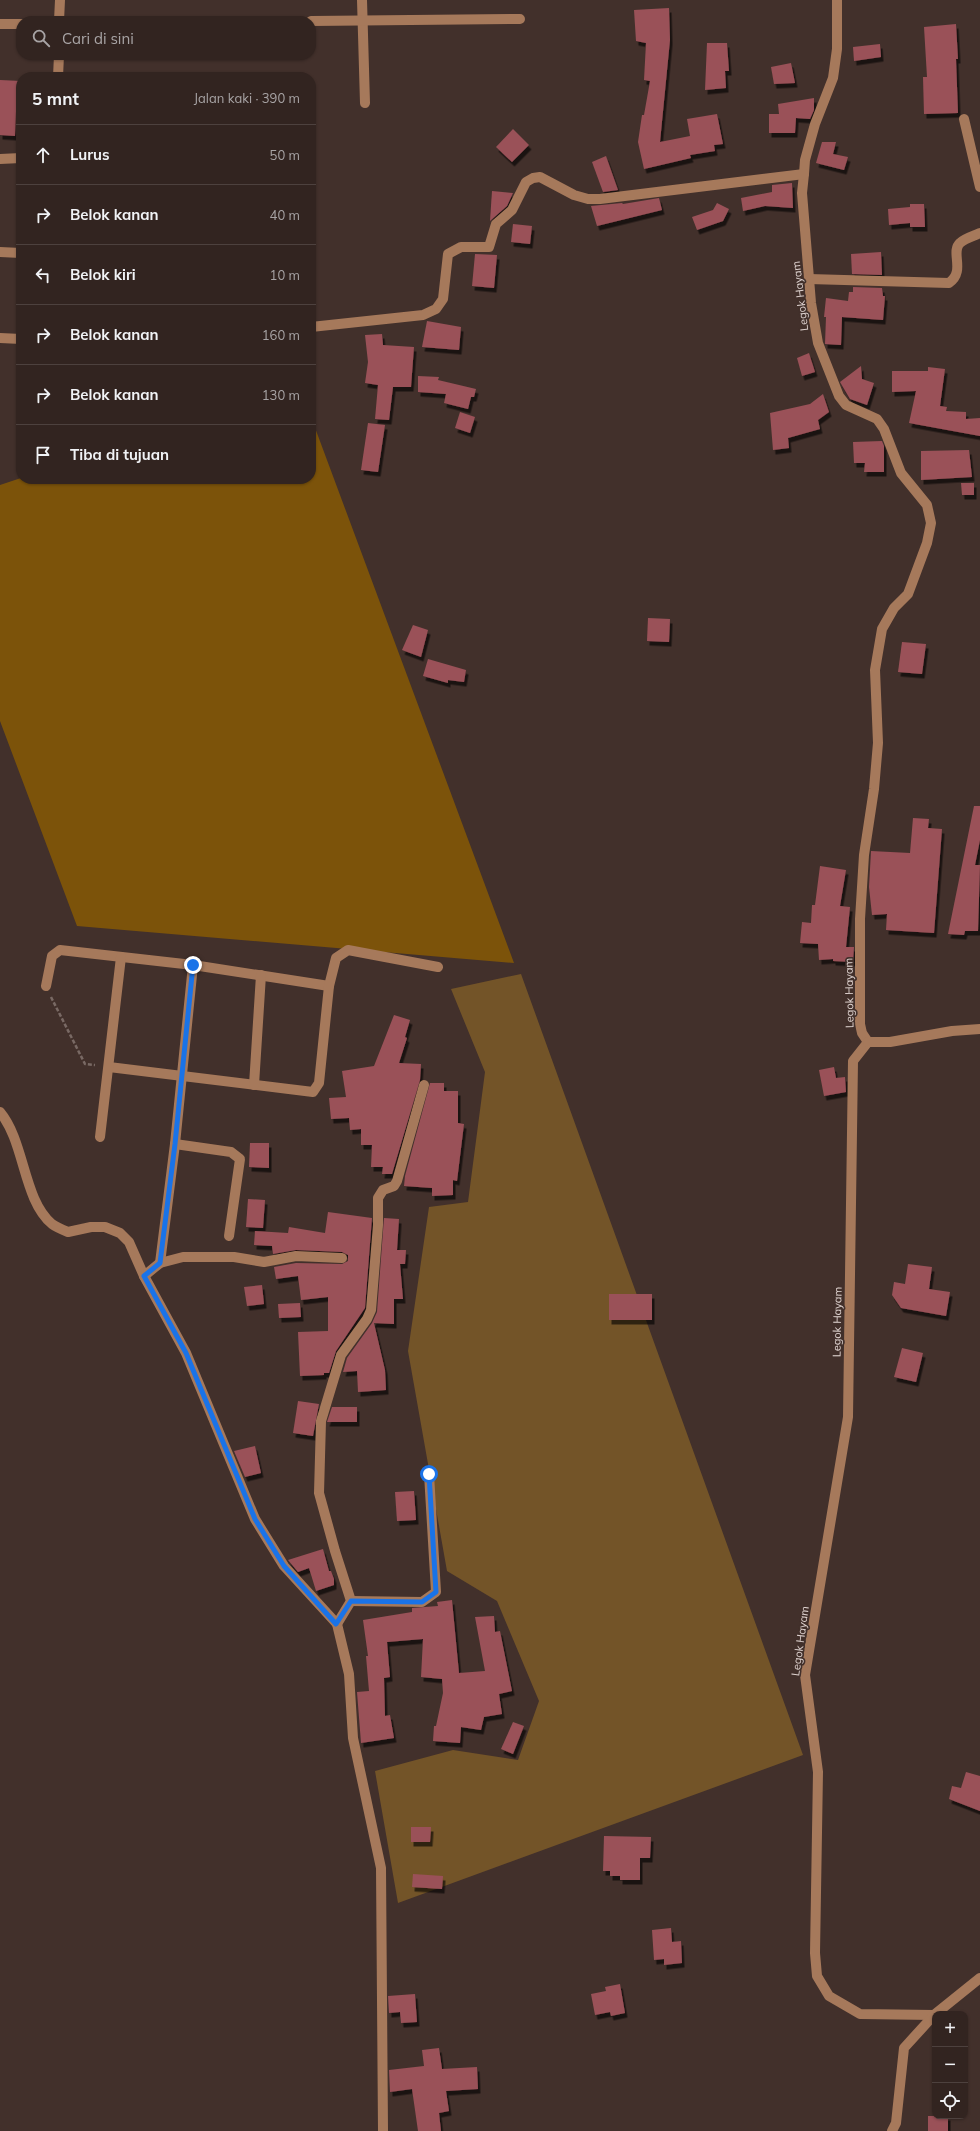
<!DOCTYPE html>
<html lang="id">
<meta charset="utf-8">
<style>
body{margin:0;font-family:Mulish,sans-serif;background:#3a2c29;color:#f1f3f6}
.controls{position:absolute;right:12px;bottom:12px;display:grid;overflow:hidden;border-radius:8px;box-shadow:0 1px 3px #0004}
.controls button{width:36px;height:36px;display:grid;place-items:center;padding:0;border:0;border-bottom:1px solid #4d413e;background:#322420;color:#f1f3f6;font:20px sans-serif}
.stop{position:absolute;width:12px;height:12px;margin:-9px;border:3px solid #1a73e8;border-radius:50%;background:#fff}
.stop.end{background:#1a73e8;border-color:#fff;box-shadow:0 1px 4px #0008}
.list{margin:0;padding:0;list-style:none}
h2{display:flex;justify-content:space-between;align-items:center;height:52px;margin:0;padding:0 16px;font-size:17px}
h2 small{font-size:13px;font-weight:400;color:#a8a4a5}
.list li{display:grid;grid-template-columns:26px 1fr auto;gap:12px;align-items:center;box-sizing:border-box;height:60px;padding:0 16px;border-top:1px solid #4d413e}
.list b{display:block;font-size:15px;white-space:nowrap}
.list em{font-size:13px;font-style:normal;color:#a8a4a5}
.icon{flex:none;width:22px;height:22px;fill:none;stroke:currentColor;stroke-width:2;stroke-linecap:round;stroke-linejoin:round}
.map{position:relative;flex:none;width:980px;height:2131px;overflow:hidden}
.search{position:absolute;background:#322420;box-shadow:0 1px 3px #0004;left:16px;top:16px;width:300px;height:44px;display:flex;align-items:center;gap:10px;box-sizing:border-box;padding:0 14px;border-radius:16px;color:#a8a4a5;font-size:15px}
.panel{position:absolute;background:#322420;box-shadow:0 1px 3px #0004;left:16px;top:72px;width:300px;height:412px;border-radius:16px}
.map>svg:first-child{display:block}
.green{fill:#735428}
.forest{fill:#7c530a}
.building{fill:#9a5158;filter:url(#shadow)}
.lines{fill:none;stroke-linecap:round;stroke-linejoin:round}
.path{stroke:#796964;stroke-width:2.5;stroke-dasharray:4 2;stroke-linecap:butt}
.minor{stroke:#a6795b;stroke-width:10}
.route{stroke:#1a73e8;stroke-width:5}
.labels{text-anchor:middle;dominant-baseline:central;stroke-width:3.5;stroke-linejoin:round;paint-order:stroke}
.street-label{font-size:11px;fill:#e0d4d1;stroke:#42302b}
</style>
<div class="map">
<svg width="980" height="2131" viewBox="0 0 980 2131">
<defs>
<filter id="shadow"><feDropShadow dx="2.5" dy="4.5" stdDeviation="0" flood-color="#0009"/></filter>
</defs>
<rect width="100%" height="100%" fill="#42302b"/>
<path class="green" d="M 521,974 L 803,1755 L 398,1903 L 375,1771 L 453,1750 L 518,1760 L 539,1701 L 497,1601 L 447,1571 L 408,1351 L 429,1207 L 468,1202 L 485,1072 L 451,989 Z"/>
<path class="forest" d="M 311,417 L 514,963 L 77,926 L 0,721 L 0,485 L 21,478 L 311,479 Z"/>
<g class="building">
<path d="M 669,8 L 670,40 L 660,142 L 690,136 L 687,119 L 717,114 L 723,144 L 714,145 L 715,151 L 690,155 L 691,158 L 644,169 L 638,142 L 642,115 L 644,115 L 650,81 L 644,80 L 646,43 L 636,41 L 634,10 Z"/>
<path d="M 956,24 L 958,59 L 956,59 L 958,113 L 924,114 L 923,77 L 927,77 L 924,27 Z"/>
<path d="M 707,43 L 727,43 L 729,71 L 725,71 L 726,88 L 705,90 Z"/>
<path d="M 880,44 L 881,57 L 854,61 L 853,47 Z"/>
<path d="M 791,63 L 795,83 L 774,84 L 771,67 Z"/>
<path d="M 0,80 L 21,81 L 21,112 L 16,111 L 15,136 L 0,135 Z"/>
<path d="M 814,98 L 814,110 L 810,119 L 796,118 L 795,133 L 769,133 L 769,114 L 779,114 L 778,104 Z"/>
<path d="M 513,129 L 529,145 L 512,162 L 496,147 Z"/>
<path d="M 822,142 L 836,142 L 833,154 L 848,157 L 844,170 L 816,163 Z"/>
<path d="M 606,156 L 618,190 L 603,192 L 592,162 Z"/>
<path d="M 792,183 L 793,208 L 765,206 L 743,211 L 741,198 L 772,192 L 772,185 Z"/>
<path d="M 492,191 L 513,193 L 507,206 L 490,221 Z"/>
<path d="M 659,198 L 662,210 L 597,226 L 591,206 L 622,203 L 623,204 Z"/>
<path d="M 717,203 L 729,209 L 723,221 L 697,230 L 692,217 L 713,210 Z"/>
<path d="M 910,204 L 924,204 L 925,227 L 910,227 L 910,223 L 889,225 L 888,209 L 910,207 Z"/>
<path d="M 513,224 L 532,226 L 530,244 L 511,242 Z"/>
<path d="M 881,252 L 882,275 L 852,274 L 851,254 Z"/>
<path d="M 475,254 L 497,255 L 494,288 L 472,286 Z"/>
<path d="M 853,287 L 882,288 L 883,296 L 885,296 L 883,320 L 842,317 L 841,345 L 825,344 L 826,317 L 824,317 L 826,298 L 848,301 L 849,292 L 853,292 Z"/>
<path d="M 427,321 L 461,327 L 459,350 L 422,347 Z"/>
<path d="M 382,334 L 383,345 L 414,347 L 411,387 L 393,387 L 389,420 L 375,419 L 378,385 L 365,383 L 368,362 L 365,335 Z"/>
<path d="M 809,353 L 815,372 L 802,376 L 797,358 Z"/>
<path d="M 861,366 L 862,379 L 874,383 L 867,405 L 850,399 L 840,382 Z"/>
<path d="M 928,367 L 945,369 L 940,406 L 947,407 L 946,411 L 966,412 L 966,419 L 980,418 L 980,436 L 909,423 L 916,391 L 892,392 L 892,371 L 928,371 Z"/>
<path d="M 418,376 L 439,377 L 438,380 L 476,389 L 474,397 L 471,397 L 468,409 L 444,403 L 446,394 L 418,392 Z"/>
<path d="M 823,394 L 829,412 L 818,420 L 820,429 L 788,438 L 789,448 L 773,450 L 770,413 L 810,404 Z"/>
<path d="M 460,412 L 475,417 L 470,433 L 455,428 Z"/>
<path d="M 368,423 L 385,425 L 378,472 L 361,470 Z"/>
<path d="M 882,441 L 884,446 L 884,472 L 864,472 L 865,463 L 854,463 L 853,442 Z"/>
<path d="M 969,450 L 972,477 L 921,480 L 921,451 Z"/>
<path d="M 961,483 L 974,483 L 974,495 L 962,495 Z"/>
<path d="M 648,618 L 670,619 L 669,642 L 647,641 Z"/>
<path d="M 413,625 L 428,630 L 421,657 L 402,650 Z"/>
<path d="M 902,642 L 926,644 L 922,674 L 898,672 Z"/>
<path d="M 428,659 L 466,670 L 464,682 L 448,680 L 448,683 L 423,676 Z"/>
<path d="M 974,806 L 980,806 L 980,840 L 975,865 L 980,865 L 978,931 L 965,931 L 964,935 L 948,934 Z"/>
<path d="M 913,818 L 929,819 L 928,828 L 942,829 L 934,933 L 886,930 L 887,914 L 872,915 L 869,887 L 871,851 L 910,853 Z"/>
<path d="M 820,866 L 846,870 L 840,906 L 850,907 L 846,947 L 854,947 L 853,962 L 833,961 L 833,959 L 819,960 L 818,944 L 800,943 L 802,922 L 811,923 L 812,905 L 815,905 Z"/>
<path d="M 394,1015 L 410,1020 L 405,1037 L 407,1038 L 399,1063 L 421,1064 L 420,1080 L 392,1174 L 382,1174 L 383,1167 L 371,1167 L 372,1145 L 361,1145 L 361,1129 L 350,1130 L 349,1118 L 331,1119 L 329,1098 L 346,1097 L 342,1071 L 374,1066 Z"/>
<path d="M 834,1067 L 836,1078 L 845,1077 L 846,1092 L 824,1096 L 819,1070 Z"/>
<path d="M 430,1083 L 444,1083 L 444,1091 L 458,1091 L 458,1123 L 464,1124 L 457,1181 L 453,1180 L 453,1195 L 432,1196 L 432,1188 L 404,1186 L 405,1176 Z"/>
<path d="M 250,1143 L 269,1143 L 269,1168 L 249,1167 Z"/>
<path d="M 248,1199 L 265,1200 L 263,1228 L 246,1227 Z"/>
<path d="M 328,1212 L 372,1218 L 365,1308 L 336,1351 L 329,1373 L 324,1373 L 324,1375 L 300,1376 L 298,1332 L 328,1331 L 328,1297 L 301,1300 L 298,1276 L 276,1279 L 274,1267 L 296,1263 L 342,1264 L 348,1261 L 348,1255 L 342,1252 L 296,1250 L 273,1254 L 272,1246 L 254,1245 L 255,1231 L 288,1233 L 289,1227 L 325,1233 Z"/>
<path d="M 384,1218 L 399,1219 L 397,1250 L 406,1250 L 405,1264 L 400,1264 L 403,1299 L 394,1299 L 394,1324 L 374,1323 L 385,1370 L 386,1390 L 358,1392 L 357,1371 L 343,1372 L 347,1358 L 372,1323 L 377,1312 Z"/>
<path d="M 908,1264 L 932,1267 L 929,1289 L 950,1292 L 946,1316 L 901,1308 L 892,1295 L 894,1282 L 905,1284 Z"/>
<path d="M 262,1285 L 264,1304 L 247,1306 L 244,1287 Z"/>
<rect x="609" y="1294" width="43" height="26"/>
<path d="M 300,1303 L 301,1317 L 279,1318 L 278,1304 Z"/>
<path d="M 902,1348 L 923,1353 L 916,1382 L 894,1377 Z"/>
<path d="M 298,1401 L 319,1404 L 313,1436 L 293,1433 Z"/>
<path d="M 332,1407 L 357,1407 L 357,1422 L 327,1422 Z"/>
<path d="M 255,1446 L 261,1473 L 245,1477 L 234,1451 Z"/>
<path d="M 414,1491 L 416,1520 L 397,1521 L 395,1492 Z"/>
<path d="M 323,1549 L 329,1571 L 331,1571 L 334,1579 L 334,1585 L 316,1591 L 309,1568 L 298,1572 L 288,1560 Z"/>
<path d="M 452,1600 L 459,1673 L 485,1671 L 475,1617 L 494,1616 L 495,1632 L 500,1631 L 512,1691 L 499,1694 L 502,1714 L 484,1717 L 481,1730 L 461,1727 L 460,1743 L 433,1741 L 434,1726 L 436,1726 L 443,1693 L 442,1679 L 421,1677 L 423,1639 L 387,1642 L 390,1677 L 384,1678 L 385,1716 L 390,1715 L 394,1738 L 361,1743 L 357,1692 L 369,1691 L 366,1656 L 368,1656 L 363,1620 L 412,1612 L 412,1608 L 438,1606 L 437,1602 Z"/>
<path d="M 513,1722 L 524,1726 L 513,1754 L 501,1749 Z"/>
<path d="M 966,1772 L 980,1776 L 980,1811 L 949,1799 L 952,1786 L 961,1788 Z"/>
<path d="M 411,1827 L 431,1827 L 430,1842 L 411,1842 Z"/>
<path d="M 604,1836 L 651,1837 L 650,1858 L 640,1858 L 640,1880 L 620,1880 L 620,1876 L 610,1876 L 610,1871 L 603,1871 Z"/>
<path d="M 413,1874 L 443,1876 L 442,1889 L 412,1887 Z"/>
<path d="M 671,1928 L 672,1942 L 681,1941 L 682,1963 L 664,1965 L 664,1959 L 654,1960 L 652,1930 Z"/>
<path d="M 620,1984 L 625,2013 L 611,2016 L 610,2012 L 595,2015 L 591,1994 L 606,1991 L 605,1987 Z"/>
<path d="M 415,1994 L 417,2022 L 401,2023 L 400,2012 L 389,2013 L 388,1996 Z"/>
<path d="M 439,2048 L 442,2069 L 477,2067 L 478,2089 L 446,2091 L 449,2111 L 439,2113 L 441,2131 L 418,2131 L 412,2089 L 390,2092 L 389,2070 L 424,2066 L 422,2050 Z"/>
<rect x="928" y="2116" width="20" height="15"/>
</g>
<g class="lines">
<path class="path" d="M 51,997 L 85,1064 L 95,1065"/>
<g class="minor">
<path d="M 362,0 L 365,103"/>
<path d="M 837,0 L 837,49 L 833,78 L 815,124 L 805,160 L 804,174 L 802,193 L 811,303 L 818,343 L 839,396 L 846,405 L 877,419 L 884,429 L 901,473 L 927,505 L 931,523 L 927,543 L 908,594 L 894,608 L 882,629 L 875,670 L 878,743 L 874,789 L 864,855 L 860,919 L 860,1024 L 862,1033 L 868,1042"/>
<path d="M 59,21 L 60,0"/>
<path d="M 311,21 L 520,19"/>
<path d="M 0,24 L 21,24"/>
<path d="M 58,77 L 59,55"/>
<path d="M 964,119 L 980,187"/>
<path d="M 0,159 L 21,158"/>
<path d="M 0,252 L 21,253"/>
<path d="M 809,279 L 949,283 C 966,271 950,252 960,243 C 965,238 974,236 980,233"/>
<path d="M 311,327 L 423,315 L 436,309 L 443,299 L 448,254 L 461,247 L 489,247 L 496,224 L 512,210 L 526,182 L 533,178 L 540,177 L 574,195 L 588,199 L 600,199 L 804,174"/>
<path d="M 0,338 L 21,339"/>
<path d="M 46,986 L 52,956 L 60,950 L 193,965 L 329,986"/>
<path d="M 868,1042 L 853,1061 L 848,1417 L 805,1675 L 818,1772 L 815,1953 L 817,1976 L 829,1996 L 860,2014 L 934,2015"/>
<path d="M 868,1042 L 890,1042 L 952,1031 L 980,1029"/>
<path d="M 109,1067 L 313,1092 L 319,1083 L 329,986 L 336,958 L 348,950 L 438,967"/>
<path d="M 254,1085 L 261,975"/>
<path d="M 0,1112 C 25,1142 23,1200 52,1224 C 56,1227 63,1230 68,1232 L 91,1227 L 105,1227 L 120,1233 L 129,1242 L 144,1276 L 186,1353 L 255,1519 L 284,1566 L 337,1624 L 349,1674 L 353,1738 L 381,1868 L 383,2131"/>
<path d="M 100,1137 L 121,957"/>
<path d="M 175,1144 L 231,1152 L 240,1159 L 229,1236"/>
<path d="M 160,1263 L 175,1144 L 193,965"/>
<path d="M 144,1276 L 160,1263 L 183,1257 L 234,1257 L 264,1262 L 296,1256 L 342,1258"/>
<path d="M 351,1601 L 422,1602 L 436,1592 L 429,1474"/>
<path d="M 337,1624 L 351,1601 L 335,1551 L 319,1493 L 321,1421 L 341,1355 L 367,1319 L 371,1310 L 378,1225 L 378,1198 L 383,1190 L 394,1186 L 397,1181 L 424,1085"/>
<path d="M 892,2131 L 896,2123 L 904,2048 L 934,2015 L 980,1978"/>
</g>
</g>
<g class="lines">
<path class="route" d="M 193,965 L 175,1144 L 160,1263 L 144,1276 L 186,1353 L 255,1519 L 284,1566 L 336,1624 L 351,1601 L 422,1602 L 436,1592 L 429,1474"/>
</g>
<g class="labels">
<g class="street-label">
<text transform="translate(800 296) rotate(-97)">Legok Hayam</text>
<text transform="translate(849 993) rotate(-91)">Legok Hayam</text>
<text transform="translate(837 1322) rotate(-89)">Legok Hayam</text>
<text transform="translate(800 1641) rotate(-82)">Legok Hayam</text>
</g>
</g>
</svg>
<div class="controls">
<button>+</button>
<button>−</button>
<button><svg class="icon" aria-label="locate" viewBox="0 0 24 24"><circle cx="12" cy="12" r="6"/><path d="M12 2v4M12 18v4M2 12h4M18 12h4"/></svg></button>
</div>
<div class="stop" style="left:429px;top:1474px"></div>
<div class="stop end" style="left:193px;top:965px"></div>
<div class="search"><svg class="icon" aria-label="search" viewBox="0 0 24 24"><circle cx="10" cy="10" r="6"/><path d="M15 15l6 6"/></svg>Cari di sini</div>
<section class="panel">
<h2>5 mnt<small>Jalan kaki · 390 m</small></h2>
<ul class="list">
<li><svg class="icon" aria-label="ahead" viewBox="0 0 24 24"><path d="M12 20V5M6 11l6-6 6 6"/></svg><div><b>Lurus</b></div><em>50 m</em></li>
<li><svg class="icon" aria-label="right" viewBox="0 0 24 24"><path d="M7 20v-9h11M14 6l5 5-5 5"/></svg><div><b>Belok kanan</b></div><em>40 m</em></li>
<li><svg class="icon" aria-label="left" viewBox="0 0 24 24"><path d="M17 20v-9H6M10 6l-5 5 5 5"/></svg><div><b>Belok kiri</b></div><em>10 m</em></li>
<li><svg class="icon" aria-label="right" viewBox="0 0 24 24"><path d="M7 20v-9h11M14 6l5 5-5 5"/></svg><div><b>Belok kanan</b></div><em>160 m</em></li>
<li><svg class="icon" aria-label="right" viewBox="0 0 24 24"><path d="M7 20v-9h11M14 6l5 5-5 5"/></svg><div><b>Belok kanan</b></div><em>130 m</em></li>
<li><svg class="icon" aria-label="arrive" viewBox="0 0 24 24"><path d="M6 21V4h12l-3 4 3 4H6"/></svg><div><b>Tiba di tujuan</b></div></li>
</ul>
</section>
</div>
